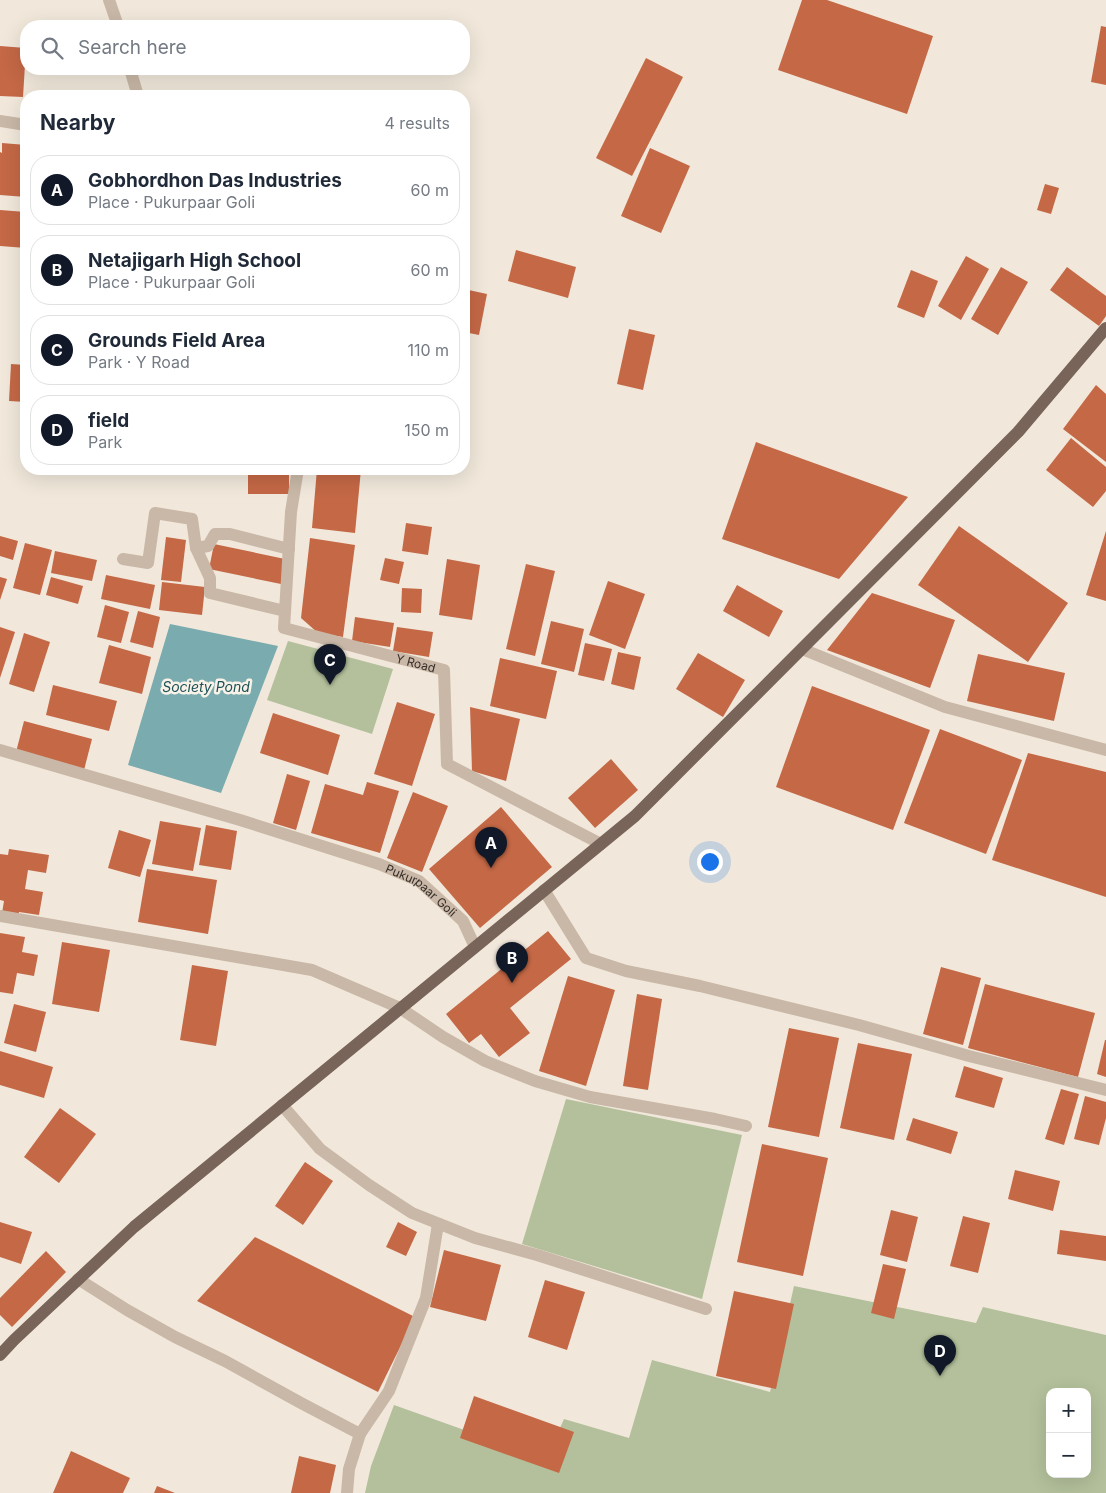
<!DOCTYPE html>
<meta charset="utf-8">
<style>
body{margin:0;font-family:Inter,sans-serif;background:#f6f6f7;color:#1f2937}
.controls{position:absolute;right:15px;bottom:15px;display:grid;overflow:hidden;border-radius:10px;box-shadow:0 5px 20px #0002}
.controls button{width:45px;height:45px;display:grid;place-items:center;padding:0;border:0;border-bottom:1px solid #e0e1e3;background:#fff;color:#1f2937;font:25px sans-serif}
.you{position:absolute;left:709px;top:861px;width:18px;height:18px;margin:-12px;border:4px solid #fff;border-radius:50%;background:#1a73e8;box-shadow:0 0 0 8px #1a73e833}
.badge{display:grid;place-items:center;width:32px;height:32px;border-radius:50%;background:#111827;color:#fff;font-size:16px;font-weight:700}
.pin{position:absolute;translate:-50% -41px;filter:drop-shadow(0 1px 2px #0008)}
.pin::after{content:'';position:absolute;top:26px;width:18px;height:15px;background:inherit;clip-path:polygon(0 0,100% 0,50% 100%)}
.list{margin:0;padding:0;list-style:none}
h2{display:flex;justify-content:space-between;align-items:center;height:65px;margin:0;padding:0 20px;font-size:21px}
h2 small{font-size:16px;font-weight:400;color:#747a83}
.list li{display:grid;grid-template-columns:32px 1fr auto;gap:15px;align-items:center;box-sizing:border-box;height:70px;margin:0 10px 10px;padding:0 10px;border:1px solid #e0e1e3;border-radius:20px}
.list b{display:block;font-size:19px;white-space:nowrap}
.list p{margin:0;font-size:16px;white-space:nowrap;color:#747a83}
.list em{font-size:16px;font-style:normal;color:#747a83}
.icon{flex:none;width:28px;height:28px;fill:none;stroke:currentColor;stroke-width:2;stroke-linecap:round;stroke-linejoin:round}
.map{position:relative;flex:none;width:1106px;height:1493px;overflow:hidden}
.search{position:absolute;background:#fff;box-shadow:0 5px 20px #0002;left:20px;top:20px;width:450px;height:55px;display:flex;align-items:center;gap:12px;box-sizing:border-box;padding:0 18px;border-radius:20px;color:#747a83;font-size:19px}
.panel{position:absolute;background:#fff;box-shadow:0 5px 20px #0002;left:20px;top:90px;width:450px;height:385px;border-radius:20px}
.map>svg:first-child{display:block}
.green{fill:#b3c09b;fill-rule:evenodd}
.water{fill:#7aabae}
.building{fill:#c46846}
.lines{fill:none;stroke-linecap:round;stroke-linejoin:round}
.service{stroke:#c9b8a7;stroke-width:12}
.pedestrian{stroke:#c9b8a7;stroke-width:12}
.minor{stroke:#c9b8a7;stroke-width:12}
.primary{stroke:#786459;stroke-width:12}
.labels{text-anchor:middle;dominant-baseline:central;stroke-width:5;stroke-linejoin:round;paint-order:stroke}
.street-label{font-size:12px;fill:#362d28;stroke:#f9f2e8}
.water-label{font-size:14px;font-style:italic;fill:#1e5257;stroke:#f9f2e8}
</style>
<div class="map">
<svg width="1106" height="1493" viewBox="0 0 1106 1493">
<rect width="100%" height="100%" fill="#f1e8db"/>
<g class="green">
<path d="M 288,641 L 393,669 L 372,734 L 267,700 Z"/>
<path d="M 566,1099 L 742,1135 L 702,1299 L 522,1244 Z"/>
<path d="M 794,1286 L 976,1323 L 983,1307 L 1106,1335 L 1106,1493 L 365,1493 L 371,1466 L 394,1405 L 546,1459 L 564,1419 L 629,1438 L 652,1360 L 770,1392 ZM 1050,1392 L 1087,1392 L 1087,1474 L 1050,1474 Z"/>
</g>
<path class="water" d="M 170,624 L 278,646 L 221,793 L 128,765 Z"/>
<g class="building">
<path d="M 802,0 L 827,0 L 933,36 L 907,114 L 778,70 Z"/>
<path d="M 1101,26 L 1106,27 L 1106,85 L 1091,82 Z"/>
<path d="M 0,46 L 26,48 L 23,97 L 0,96 Z"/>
<path d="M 646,58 L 683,77 L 632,176 L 596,158 Z"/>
<path d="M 2,143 L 26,145 L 26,197 L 0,195 L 0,152 L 2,153 Z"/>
<path d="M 650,148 L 690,166 L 661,233 L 621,216 Z"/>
<path d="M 1045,184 L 1059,188 L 1051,214 L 1037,210 Z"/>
<path d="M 0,210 L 26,212 L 26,248 L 0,246 Z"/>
<path d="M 516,250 L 576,267 L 568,298 L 508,281 Z"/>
<path d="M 966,256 L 989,269 L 961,320 L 938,306 Z"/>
<path d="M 1001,267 L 1028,282 L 998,335 L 971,319 Z"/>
<path d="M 1067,267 L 1106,296 L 1106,316 L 1099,326 L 1050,290 Z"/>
<path d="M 911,270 L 938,281 L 924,318 L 897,307 Z"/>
<path d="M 464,289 L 487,294 L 479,335 L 464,332 Z"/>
<path d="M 629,329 L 655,335 L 643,390 L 617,384 Z"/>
<path d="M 11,364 L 26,365 L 26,402 L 9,401 Z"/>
<path d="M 1096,385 L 1106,394 L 1106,462 L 1063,429 Z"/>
<path d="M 1071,438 L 1106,467 L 1106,491 L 1093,507 L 1046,470 Z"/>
<path d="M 756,442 L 908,497 L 839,579 L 722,539 Z"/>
<rect x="248" y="469" width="41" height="25"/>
<path d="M 317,469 L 361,469 L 355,533 L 312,528 Z"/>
<path d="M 406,523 L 432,527 L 428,555 L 402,551 Z"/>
<path d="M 959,526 L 1068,603 L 1028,662 L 918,585 Z"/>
<path d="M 1106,531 L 1106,601 L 1086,595 Z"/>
<path d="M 0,536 L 18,541 L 13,560 L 0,556 Z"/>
<path d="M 166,537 L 186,540 L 181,582 L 161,580 Z"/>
<path d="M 310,538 L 355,545 L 343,637 L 318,633 L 301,618 Z"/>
<path d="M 25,543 L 52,550 L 40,595 L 13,588 Z"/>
<path d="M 214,544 L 285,559 L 281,584 L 209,569 Z"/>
<path d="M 55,551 L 97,560 L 92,581 L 51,573 Z"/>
<path d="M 385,558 L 404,562 L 399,584 L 380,580 Z"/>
<path d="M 447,559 L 480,565 L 472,620 L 439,615 Z"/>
<path d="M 526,564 L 555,571 L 535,656 L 506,649 Z"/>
<path d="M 106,575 L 155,585 L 150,609 L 101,599 Z"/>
<path d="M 0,577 L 7,579 L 0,600 Z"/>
<path d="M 51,577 L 83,586 L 78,604 L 46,595 Z"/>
<path d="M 608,581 L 645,594 L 625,649 L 589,635 Z"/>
<path d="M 162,582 L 205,587 L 202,615 L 159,610 Z"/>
<path d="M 737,585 L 783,611 L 769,637 L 723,611 Z"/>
<path d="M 402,588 L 422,589 L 421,613 L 401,612 Z"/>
<path d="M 872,593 L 955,620 L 930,688 L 827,650 Z"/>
<path d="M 105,605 L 129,612 L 121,643 L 97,637 Z"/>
<path d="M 138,611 L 160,617 L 153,648 L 130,642 Z"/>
<path d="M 355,617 L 394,623 L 390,647 L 352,641 Z"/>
<path d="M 551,621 L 584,629 L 574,672 L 541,664 Z"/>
<path d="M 0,627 L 15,632 L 0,678 Z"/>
<path d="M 397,627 L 433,632 L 429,657 L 393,651 Z"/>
<path d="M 24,633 L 50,642 L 34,692 L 9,684 Z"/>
<path d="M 585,643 L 612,649 L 604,681 L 578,675 Z"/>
<path d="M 109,645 L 151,657 L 142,694 L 99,683 Z"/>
<path d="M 618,652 L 641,657 L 634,690 L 611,684 Z"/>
<path d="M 698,653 L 745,680 L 723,717 L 676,689 Z"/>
<path d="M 978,654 L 1065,673 L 1054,721 L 967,701 Z"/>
<path d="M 500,658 L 557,671 L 546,719 L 490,706 Z"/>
<path d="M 53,685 L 117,701 L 109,731 L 46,715 Z"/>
<path d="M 812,686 L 930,730 L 893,830 L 776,787 Z"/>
<path d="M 397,702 L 435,714 L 412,786 L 374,774 Z"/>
<path d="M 470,707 L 520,719 L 506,781 L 472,771 Z"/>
<path d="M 273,713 L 340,735 L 328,775 L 260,753 Z"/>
<path d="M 24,721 L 92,739 L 83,774 L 15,756 Z"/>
<path d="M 940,729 L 1022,760 L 986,854 L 904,823 Z"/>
<path d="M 1028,753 L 1106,772 L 1106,897 L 992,860 Z"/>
<path d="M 611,759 L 638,790 L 595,828 L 568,798 Z"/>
<path d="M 287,774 L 310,781 L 296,830 L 273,823 Z"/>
<path d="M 367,782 L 399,791 L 380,853 L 311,833 L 325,784 L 363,795 Z"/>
<path d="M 413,792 L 448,806 L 422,872 L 387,858 Z"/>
<path d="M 501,807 L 552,867 L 480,928 L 429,869 Z"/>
<path d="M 160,821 L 201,828 L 193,871 L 152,864 Z"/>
<path d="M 206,825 L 237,831 L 231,870 L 199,865 Z"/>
<path d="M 119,830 L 151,840 L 140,877 L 108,868 Z"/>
<path d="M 9,849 L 49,855 L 46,873 L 28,870 L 25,889 L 43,892 L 39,915 L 19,912 L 18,916 L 2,913 L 4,901 L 0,900 L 0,854 L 8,855 Z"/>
<path d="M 147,869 L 217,880 L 208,934 L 138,922 Z"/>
<path d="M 548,931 L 571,959 L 510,1008 L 530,1033 L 499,1057 L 481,1034 L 469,1043 L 446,1014 Z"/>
<path d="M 0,933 L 25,937 L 22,952 L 38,955 L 34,976 L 17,973 L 13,994 L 0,992 Z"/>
<path d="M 62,942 L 110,950 L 99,1012 L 52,1004 Z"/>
<path d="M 192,965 L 228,971 L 216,1046 L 180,1040 Z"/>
<path d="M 941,967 L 981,978 L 963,1045 L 923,1034 Z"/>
<path d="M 568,976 L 615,990 L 586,1086 L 539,1071 Z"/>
<path d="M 985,984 L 1095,1013 L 1078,1077 L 968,1048 Z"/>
<path d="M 637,994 L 662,999 L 648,1090 L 623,1086 Z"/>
<path d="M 14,1004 L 46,1012 L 36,1052 L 4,1043 Z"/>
<path d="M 789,1028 L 839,1038 L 819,1137 L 768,1127 Z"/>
<path d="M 1105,1040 L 1106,1040 L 1106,1077 L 1097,1074 Z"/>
<path d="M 858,1043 L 912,1054 L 894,1140 L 840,1128 Z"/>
<path d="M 0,1051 L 53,1067 L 44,1098 L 0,1085 Z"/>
<path d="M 964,1066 L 1003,1078 L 994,1108 L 955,1097 Z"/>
<path d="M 1061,1089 L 1079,1094 L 1064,1145 L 1045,1139 Z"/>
<path d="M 1085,1096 L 1106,1102 L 1106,1118 L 1099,1145 L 1074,1139 Z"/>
<path d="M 60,1108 L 96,1134 L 59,1183 L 24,1157 Z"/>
<path d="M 913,1118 L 958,1132 L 951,1154 L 906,1140 Z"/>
<path d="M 762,1144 L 828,1158 L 803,1276 L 737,1262 Z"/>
<path d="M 305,1162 L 333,1181 L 303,1225 L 275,1206 Z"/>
<path d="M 1015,1170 L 1060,1181 L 1053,1211 L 1008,1199 Z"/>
<path d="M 891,1210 L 918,1217 L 907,1262 L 880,1255 Z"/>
<path d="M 963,1216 L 990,1223 L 978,1273 L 950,1266 Z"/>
<path d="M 0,1222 L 32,1232 L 21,1264 L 0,1257 Z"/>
<path d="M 398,1222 L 417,1232 L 406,1256 L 386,1247 Z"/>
<path d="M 1060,1230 L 1106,1236 L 1106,1261 L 1057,1254 Z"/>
<path d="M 255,1237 L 415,1317 L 378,1392 L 197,1301 Z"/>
<path d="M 444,1250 L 501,1265 L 486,1321 L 430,1307 Z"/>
<path d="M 46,1251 L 66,1272 L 12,1327 L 0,1315 L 0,1298 Z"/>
<path d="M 883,1264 L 906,1269 L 894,1319 L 871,1313 Z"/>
<path d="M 545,1280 L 585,1292 L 567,1350 L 528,1337 Z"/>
<path d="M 734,1291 L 794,1304 L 776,1389 L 716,1376 Z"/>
<path d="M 474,1396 L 574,1432 L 559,1473 L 460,1438 Z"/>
<path d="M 71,1451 L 130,1478 L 123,1493 L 53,1493 Z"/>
<path d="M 299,1456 L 336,1465 L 330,1493 L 291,1493 Z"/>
<path d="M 157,1486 L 175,1493 L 154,1493 Z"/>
</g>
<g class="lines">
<g class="service">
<path d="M 544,890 L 586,958 L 626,971 L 700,986 L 859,1025 L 969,1056 L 1106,1090"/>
<path d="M 0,916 L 312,970 L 400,1008 L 443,1037 L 485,1061 L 535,1081 L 590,1097 L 715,1119 L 746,1126"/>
<path d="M 282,1105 L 320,1149 L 369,1185 L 412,1213 L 475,1238 L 537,1255 L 706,1309"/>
<path d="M 78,1279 L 127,1310 L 175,1337 L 225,1361 L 301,1403 L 360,1434"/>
<path d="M 347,1493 L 349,1469 L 360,1434 L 389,1391 L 426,1298 L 438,1224"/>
</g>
<g class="pedestrian">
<path d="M 196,548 L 208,546 L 215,534 L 230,534 L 289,549"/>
<path d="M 123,559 L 148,563 L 155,513 L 192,519 L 196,548 L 210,578 L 210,593 L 285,611"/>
<path id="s1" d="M 0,750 L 240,820 L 379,864 L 419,881 L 463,921 L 475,947"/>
</g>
<g class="minor">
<path d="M 109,0 L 118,26"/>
<path d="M 130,69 L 138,96"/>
<path d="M 0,121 L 26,125"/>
<path id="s2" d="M 298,469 L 291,512 L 284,628 L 444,670 L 447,764 L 601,844"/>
<path d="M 802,649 L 945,707 L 1106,750"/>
</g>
<path class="primary" d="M 0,1355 L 14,1340 L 134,1227 L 635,816 L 1018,432 L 1106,328"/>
</g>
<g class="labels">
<g class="street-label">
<text stroke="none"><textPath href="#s2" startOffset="296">Y Road</textPath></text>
<text stroke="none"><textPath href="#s1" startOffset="446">Pukurpaar Goli</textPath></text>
</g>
<g class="water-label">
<text x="206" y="686">Society Pond</text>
</g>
</g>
</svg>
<div class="controls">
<button>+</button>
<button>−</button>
</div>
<div class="you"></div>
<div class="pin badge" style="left:491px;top:868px">A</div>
<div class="pin badge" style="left:512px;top:983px">B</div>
<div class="pin badge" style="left:330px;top:685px">C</div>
<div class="pin badge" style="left:940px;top:1376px">D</div>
<div class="search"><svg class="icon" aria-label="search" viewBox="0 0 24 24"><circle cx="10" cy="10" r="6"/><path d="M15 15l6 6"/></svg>Search here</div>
<section class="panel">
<h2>Nearby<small>4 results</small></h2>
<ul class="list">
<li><span class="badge">A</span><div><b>Gobhordhon Das Industries</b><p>Place · Pukurpaar Goli</p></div><em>60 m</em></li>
<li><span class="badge">B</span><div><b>Netajigarh High School</b><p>Place · Pukurpaar Goli</p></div><em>60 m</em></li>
<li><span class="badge">C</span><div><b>Grounds Field Area</b><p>Park · Y Road</p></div><em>110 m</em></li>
<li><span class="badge">D</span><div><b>field</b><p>Park</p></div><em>150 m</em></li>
</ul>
</section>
</div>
